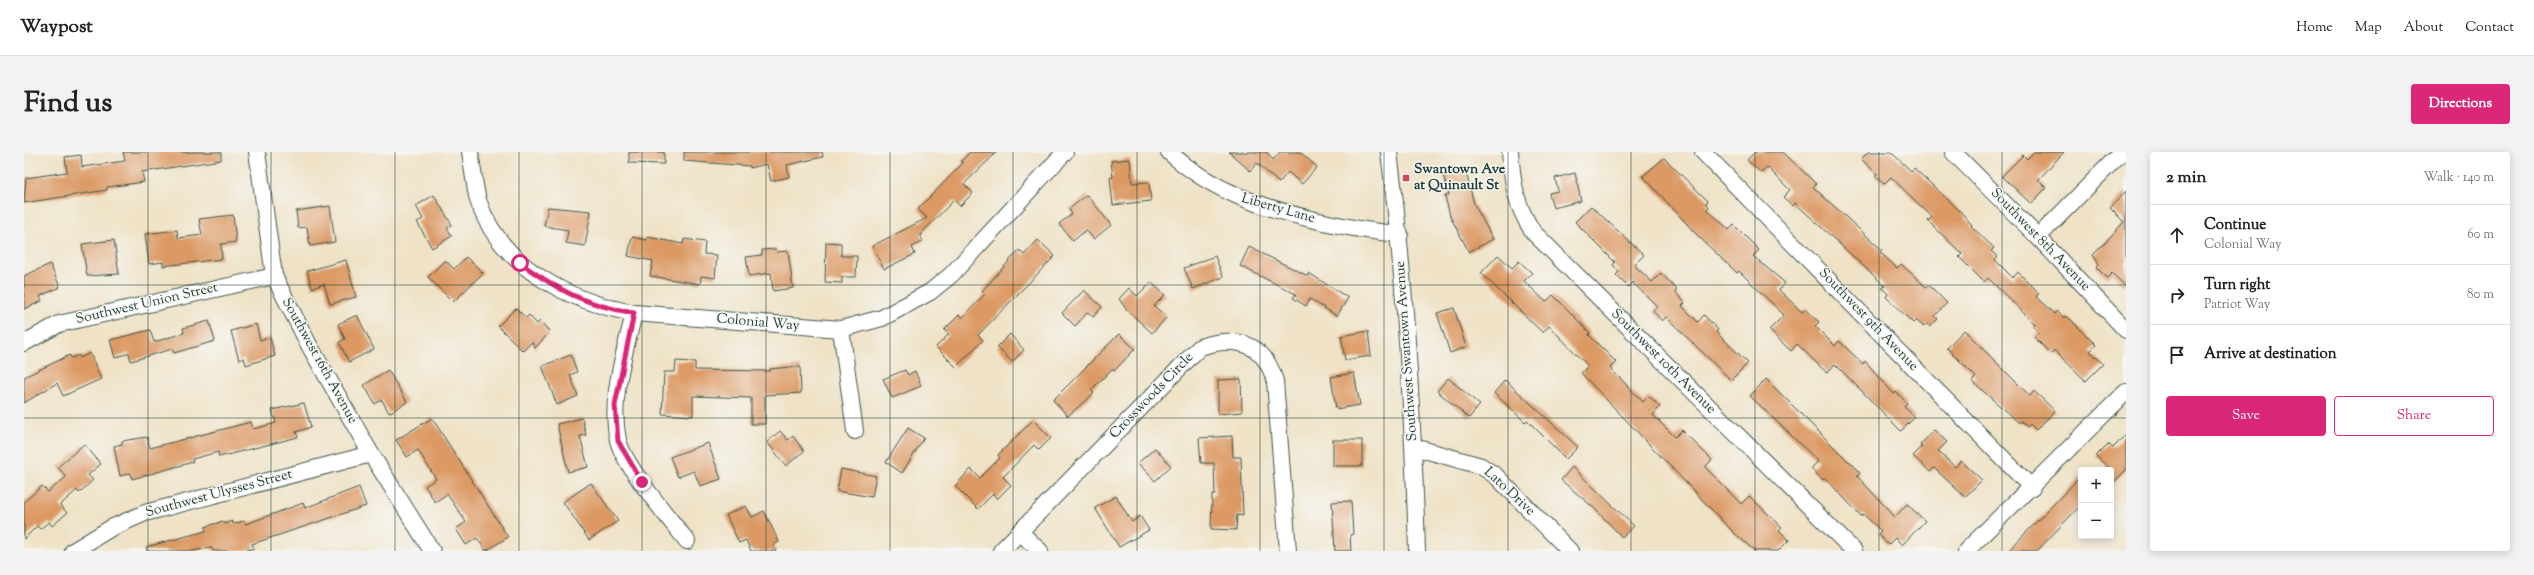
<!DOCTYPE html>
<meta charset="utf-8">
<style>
body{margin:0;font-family:"Sorts Mill Goudy",serif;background:#f2f2f2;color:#222}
.controls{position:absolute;right:12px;bottom:12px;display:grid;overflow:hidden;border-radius:4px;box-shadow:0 2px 10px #0003}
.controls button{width:36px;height:36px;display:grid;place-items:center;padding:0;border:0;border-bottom:1px solid #e0e0e0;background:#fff;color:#222;font:20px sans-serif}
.stop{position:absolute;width:12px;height:12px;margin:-9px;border:3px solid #db2777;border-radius:50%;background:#fff}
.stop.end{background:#db2777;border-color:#fff;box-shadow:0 1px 4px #0008}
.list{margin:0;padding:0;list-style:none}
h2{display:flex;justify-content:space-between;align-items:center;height:52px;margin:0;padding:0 16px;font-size:17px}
h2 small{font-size:13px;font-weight:400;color:#767676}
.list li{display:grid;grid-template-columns:26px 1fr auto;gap:12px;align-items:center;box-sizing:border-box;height:60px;padding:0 16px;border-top:1px solid #e0e0e0}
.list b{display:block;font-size:15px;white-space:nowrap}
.list p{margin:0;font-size:13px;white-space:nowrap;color:#767676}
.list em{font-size:13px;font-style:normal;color:#767676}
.actions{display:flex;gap:8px;padding:12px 16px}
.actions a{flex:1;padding:9px 0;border:1px solid #db2777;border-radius:4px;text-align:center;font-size:14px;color:#db2777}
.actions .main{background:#db2777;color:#fff}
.icon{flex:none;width:22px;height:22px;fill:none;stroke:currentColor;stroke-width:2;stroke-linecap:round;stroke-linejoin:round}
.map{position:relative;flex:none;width:2102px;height:399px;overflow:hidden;border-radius:4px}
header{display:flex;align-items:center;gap:24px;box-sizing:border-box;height:56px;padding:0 20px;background:#fff;border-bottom:1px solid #e0e0e0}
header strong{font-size:19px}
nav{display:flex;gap:22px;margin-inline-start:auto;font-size:14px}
.intro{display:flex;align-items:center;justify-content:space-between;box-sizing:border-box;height:96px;padding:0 24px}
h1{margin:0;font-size:28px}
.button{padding:10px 18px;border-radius:4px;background:#db2777;color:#fff;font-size:14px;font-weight:700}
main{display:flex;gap:24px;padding:0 24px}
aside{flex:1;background:#fff;border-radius:4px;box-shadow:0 2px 10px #0003}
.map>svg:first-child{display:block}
.building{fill:#dc9963}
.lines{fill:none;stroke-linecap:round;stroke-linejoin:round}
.minor-casing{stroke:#3e564a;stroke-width:18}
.minor{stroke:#fff;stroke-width:16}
.route{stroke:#db2777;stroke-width:5}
.grid{fill:none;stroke:#1f3d34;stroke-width:1;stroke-opacity:0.55}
.poi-dot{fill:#d1495b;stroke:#f6f6f2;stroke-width:1.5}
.labels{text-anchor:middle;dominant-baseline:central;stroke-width:3;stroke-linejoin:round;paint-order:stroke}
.poi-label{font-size:14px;font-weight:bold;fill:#1f3d34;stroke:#f6f6f2;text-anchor:start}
.street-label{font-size:14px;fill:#1f3d34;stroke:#f6f6f2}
</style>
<header>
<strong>Waypost</strong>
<nav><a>Home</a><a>Map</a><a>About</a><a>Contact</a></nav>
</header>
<div class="intro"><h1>Find us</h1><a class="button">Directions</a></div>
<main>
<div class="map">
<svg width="2102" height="399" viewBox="0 0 2102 399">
<rect width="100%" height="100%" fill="#f6f6f2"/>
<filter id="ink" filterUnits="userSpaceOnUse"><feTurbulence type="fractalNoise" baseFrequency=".025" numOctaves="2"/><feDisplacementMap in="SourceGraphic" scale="8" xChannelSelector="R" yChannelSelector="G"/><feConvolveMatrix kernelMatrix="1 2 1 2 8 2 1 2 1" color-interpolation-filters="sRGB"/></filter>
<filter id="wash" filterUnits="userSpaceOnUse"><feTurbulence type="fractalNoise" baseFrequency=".012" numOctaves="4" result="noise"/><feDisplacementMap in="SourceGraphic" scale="16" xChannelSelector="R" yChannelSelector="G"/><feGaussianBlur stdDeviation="0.9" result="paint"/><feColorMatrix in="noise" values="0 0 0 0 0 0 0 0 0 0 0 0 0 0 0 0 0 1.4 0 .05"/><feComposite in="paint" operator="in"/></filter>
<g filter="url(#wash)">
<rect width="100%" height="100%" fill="#efe2c6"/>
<g id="blocks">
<g class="building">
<path d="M 99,0 L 197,0 L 197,8 L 118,20 L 120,30 L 83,35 L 83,38 L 0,51 L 2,26 L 43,20 L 41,5 L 57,3 L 58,15 L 101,9 Z"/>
<path d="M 605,0 L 640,0 L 640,12 L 605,11 Z"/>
<path d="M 660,0 L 798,0 L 799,5 L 763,13 L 765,25 L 747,29 L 743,12 L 726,16 L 726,14 L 660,9 Z"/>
<path d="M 946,0 L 973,0 L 940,32 L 949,41 L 936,54 L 930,48 L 896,83 L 899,89 L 888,95 L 891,102 L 860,117 L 848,94 L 903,66 L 894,57 L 939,11 L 937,9 Z"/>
<path d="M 1205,0 L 1243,0 L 1249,8 L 1256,0 L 1276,0 L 1293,15 L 1278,32 L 1264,20 L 1255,31 L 1233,11 L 1226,19 Z"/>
<path d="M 1731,0 L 1759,0 L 1792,32 L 1789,35 L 1858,98 L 1856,100 L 1873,116 L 1877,112 L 1902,135 L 1905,133 L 1923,151 L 1911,164 L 1914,167 L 1906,175 L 1903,172 L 1900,175 L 1892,168 L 1889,171 L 1862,145 L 1864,142 L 1858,136 L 1861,134 L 1771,51 L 1769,54 L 1759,45 L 1766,38 L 1743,15 L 1737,21 L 1723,8 Z"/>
<path d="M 1844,0 L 1867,0 L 1887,19 L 1890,16 L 1936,59 L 1948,73 L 1947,74 L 1970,96 L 1967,99 L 1974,105 L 1971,108 L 1989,126 L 1994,120 L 2015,141 L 2012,145 L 2030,162 L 2033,159 L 2040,166 L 2043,164 L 2072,193 L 2066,199 L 2079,212 L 2062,229 L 2030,198 L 2027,202 L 2010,185 L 2015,180 L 2009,174 L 2011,172 L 1964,126 L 1960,130 L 1935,105 L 1938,102 L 1904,69 L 1908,65 L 1867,25 L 1860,32 L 1851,24 L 1853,22 L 1837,7 Z"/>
<path d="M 2010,0 L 2040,0 L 2014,28 L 2022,36 L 2007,52 L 1978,24 L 1999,3 L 2003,7 Z"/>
<path d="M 1640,6 L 1684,49 L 1682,51 L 1685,55 L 1683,57 L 1705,78 L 1710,73 L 1735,98 L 1729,104 L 1761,131 L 1755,138 L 1778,160 L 1781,157 L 1795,170 L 1791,174 L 1811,194 L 1815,189 L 1839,212 L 1841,209 L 1870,242 L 1872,240 L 1883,251 L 1880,255 L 1891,265 L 1877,279 L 1811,212 L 1803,221 L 1773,192 L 1767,199 L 1745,178 L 1760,163 L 1715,119 L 1713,121 L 1674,84 L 1619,24 Z"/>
<path d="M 1106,7 L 1108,31 L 1125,30 L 1127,49 L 1089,53 L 1086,26 L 1089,25 L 1087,9 Z"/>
<path d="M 1441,16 L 1450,52 L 1469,87 L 1445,100 L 1426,64 L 1421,44 L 1425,43 L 1419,22 Z"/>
<path d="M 1551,21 L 1557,49 L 1529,56 L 1525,41 L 1534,39 L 1531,26 Z"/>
<path d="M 2102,39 L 2102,135 L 2088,121 L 2083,126 L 2072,115 L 2075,112 L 2069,103 L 2100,70 L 2086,56 Z"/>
<path d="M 410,43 L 428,73 L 423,76 L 428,84 L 408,96 L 393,70 L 399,67 L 392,54 Z"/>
<path d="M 1063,43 L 1087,73 L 1070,87 L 1062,78 L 1049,89 L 1035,72 L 1048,62 L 1045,57 Z"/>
<path d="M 306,54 L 311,90 L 286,94 L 283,75 L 274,76 L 272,59 Z"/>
<path d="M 1567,54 L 1620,103 L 1610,113 L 1628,130 L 1637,121 L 1653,138 L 1651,140 L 1661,151 L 1658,154 L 1674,170 L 1680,163 L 1694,178 L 1692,180 L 1724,211 L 1707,228 L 1642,165 L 1638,169 L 1629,159 L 1633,154 L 1608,130 L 1604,135 L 1592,123 L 1595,120 L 1589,113 L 1591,110 L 1551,70 Z"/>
<path d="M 524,55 L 567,59 L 561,94 L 542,91 L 544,78 L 520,74 Z"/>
<path d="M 209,63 L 212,90 L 197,92 L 198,107 L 139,114 L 139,110 L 125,112 L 121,82 L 153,78 L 154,86 L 178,83 L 175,67 Z"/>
<path d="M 608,85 L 623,88 L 623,85 L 659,92 L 660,87 L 681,90 L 680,102 L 693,103 L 691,126 L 677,124 L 676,132 L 626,124 L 629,109 L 604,104 Z"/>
<path d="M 90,88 L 95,122 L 63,124 L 58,92 Z"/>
<path d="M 1014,88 L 1031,104 L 954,183 L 959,188 L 932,215 L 912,195 L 925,182 L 920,178 L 935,163 L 938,166 L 961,142 L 958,139 L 995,98 L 1000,103 Z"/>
<path d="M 802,90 L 817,91 L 817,104 L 833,104 L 832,125 L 818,125 L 818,131 L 801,130 Z"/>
<path d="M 1225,95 L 1284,124 L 1285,121 L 1324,146 L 1313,164 L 1286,147 L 1282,154 L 1269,146 L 1272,142 L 1216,114 Z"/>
<path d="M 752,97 L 753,100 L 764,99 L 769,136 L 749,139 L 747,121 L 725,124 L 722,105 L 738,103 L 738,98 Z"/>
<path d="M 1474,103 L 1488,116 L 1495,109 L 1508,121 L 1500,129 L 1522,150 L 1529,143 L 1542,156 L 1566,181 L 1565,183 L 1592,210 L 1586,216 L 1619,250 L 1625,244 L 1636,255 L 1629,263 L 1651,285 L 1658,278 L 1688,308 L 1681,315 L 1717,352 L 1725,344 L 1758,375 L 1755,378 L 1765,388 L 1754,399 L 1731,399 L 1710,381 L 1557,221 L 1564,214 L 1525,174 L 1519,181 L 1457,121 Z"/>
<path d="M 1191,104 L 1199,125 L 1169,137 L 1160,116 Z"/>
<path d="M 442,105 L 459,121 L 429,150 L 404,125 L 421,108 L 430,117 Z"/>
<path d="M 322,108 L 332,145 L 306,152 L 300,132 L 288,136 L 283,119 Z"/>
<path d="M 26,112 L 36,135 L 16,144 L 18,149 L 0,157 L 0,124 Z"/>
<path d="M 1127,130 L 1141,143 L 1130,154 L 1143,165 L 1128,181 L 1103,158 L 1095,147 L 1105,136 L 1113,144 Z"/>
<path d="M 1060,138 L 1078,155 L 1069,165 L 1064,160 L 1051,174 L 1038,161 Z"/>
<path d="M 492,156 L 502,166 L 505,163 L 513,172 L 516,169 L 526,180 L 511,196 L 508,190 L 499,199 L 474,174 Z"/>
<path d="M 1430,156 L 1442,195 L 1426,201 L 1413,161 Z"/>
<path d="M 333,163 L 350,197 L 325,210 L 315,190 L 321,187 L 314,172 Z"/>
<path d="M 185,169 L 191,189 L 150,201 L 148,197 L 107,209 L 105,201 L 91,206 L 86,188 L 126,178 L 130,190 L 160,181 L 159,176 Z"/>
<path d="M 232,172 L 236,188 L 246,185 L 251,204 L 222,213 L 220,206 L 215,208 L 207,179 Z"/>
<path d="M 1940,178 L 2006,244 L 2010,239 L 2031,259 L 2012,278 L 2006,272 L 2004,275 L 1997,269 L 1995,271 L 1969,248 L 1948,229 L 1952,225 L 1923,196 Z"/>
<path d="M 1344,179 L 1347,204 L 1321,208 L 1317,184 Z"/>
<path d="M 986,182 L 1000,198 L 988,210 L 973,195 Z"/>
<path d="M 1095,182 L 1111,197 L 1090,219 L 1088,217 L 1067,238 L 1070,241 L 1044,264 L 1029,248 Z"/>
<path d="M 66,201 L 77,227 L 39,244 L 33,231 L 0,251 L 0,225 L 46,203 L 47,206 L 55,203 L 56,206 Z"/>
<path d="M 547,203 L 553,220 L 546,223 L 554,244 L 533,253 L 518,214 Z"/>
<path d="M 652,209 L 671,210 L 671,218 L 746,219 L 746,217 L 776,214 L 777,241 L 741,243 L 741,272 L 727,272 L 727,246 L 669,244 L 669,264 L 638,262 L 640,220 L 651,220 Z"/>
<path d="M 364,218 L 383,250 L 365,261 L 358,248 L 351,252 L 340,233 Z"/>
<path d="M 881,218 L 884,223 L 891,219 L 897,234 L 868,246 L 859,227 Z"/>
<path d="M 1330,221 L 1336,253 L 1312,257 L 1307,225 Z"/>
<path d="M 1424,226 L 1456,253 L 1445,266 L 1413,239 Z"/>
<path d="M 1217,227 L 1218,260 L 1194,262 L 1194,228 Z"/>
<path d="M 1742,227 L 1836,321 L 1833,324 L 1871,365 L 1883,352 L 1901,369 L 1878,393 L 1871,386 L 1864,393 L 1854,382 L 1857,379 L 1839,362 L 1837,364 L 1801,326 L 1799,328 L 1787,317 L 1794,309 L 1726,244 Z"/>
<path d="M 1481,228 L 1554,295 L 1542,307 L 1503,268 L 1501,270 L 1470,241 Z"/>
<path d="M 280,251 L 287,275 L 272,280 L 274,285 L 195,305 L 194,300 L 168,307 L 169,310 L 108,327 L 107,321 L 96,324 L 90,294 L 98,292 L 98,289 L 123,285 L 126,296 L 227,270 L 229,277 L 252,271 L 248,258 Z"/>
<path d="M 408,266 L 484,385 L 462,399 L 453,386 L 442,393 L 432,377 L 442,370 L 423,342 L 411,350 L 401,334 L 412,327 L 394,298 L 383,305 L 372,288 Z"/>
<path d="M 558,266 L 562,283 L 556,284 L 564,315 L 544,320 L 533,272 Z"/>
<path d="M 1009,268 L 1027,286 L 1015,298 L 1010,293 L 979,325 L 987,333 L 973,347 L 969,342 L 954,357 L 931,334 L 947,317 L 956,326 L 976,306 L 974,303 Z"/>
<path d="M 884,276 L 900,286 L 878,321 L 862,310 Z"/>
<path d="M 1910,278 L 1923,290 L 1914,299 L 1931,315 L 1937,309 L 1958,328 L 1941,345 L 1910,316 L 1906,320 L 1889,304 L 1898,295 L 1896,293 Z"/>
<path d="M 756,279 L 764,288 L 769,284 L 780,299 L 762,314 L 743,290 Z"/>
<path d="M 2102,282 L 2102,318 L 2087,333 L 2087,318 L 2072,304 L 2084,292 L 2089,296 Z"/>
<path d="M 1208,284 L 1209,305 L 1217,305 L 1219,364 L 1213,363 L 1212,378 L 1187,377 L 1188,343 L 1191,343 L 1190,311 L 1177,311 L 1175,286 Z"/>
<rect x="1309" y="288" width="29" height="26"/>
<path d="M 684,291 L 697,327 L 676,334 L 670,319 L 654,325 L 646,305 Z"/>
<path d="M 60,292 L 77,312 L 64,323 L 69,328 L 55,341 L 53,338 L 36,353 L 43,361 L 28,374 L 25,370 L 16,377 L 13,374 L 0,387 L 0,350 L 18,334 L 24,340 L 42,325 L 34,315 Z"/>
<path d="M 1131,296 L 1147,314 L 1131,329 L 1114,311 Z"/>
<path d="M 1548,315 L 1610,374 L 1598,385 L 1571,357 L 1537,328 Z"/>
<path d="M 817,317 L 852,324 L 848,345 L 813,339 Z"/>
<path d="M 2057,324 L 2057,353 L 2013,399 L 1984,399 Z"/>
<path d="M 567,331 L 594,369 L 565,388 L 539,350 Z"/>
<path d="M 335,335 L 342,354 L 228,392 L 230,396 L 221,399 L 189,399 L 187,395 L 169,399 L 123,399 L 122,395 L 182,379 L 181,375 L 199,369 L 200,372 L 208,369 L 209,372 L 220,369 L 222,372 L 279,351 L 281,356 Z"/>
<path d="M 1092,344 L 1108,370 L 1116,364 L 1125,378 L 1095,395 L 1071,356 Z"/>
<path d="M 1327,349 L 1329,382 L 1326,383 L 1327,399 L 1311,399 L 1308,350 Z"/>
<path d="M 722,354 L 728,365 L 740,359 L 755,390 L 749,393 L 752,399 L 727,399 L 722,388 L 715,391 L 702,363 Z"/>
</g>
</g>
</g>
<g filter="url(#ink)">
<use href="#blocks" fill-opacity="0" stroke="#3e564a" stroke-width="1"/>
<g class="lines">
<g class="minor-casing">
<g id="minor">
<path d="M 233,0 L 250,124 L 285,193 L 347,302 L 408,399"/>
<path d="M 446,0 C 449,16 450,33 454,48 C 476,115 546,150 610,161 L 817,177 L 858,166 L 906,140 L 927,123 L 1041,0"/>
<path d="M 1145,0 C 1188,40 1240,56 1295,69 C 1322,75 1347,80 1376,82"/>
<path d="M 1365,0 C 1382,132 1389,266 1393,399"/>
<path d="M 1486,0 C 1489,33 1491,52 1509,80 L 1830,399"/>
<path d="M 1679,0 L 2008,336"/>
<path d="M 1929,0 L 2014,85 L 2102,178"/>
<path d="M 2014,85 L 2098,0"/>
<path d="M 610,161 C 601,201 585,246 594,288 C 600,314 645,366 663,389"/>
<path d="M 817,177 L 831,279"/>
<path d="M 0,191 L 35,172 L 250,124"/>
<path d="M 1390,295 L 1457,314 L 1472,324 L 1546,399"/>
<path d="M 996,380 L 1016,399"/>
<path d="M 49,399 L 87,376 L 121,361 L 347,302"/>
<path d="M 977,399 L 1176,195 C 1211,183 1240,190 1251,229 L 1264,399"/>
<path d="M 1942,399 L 2102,240"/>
</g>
</g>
<use href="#minor" class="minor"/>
</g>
</g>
<g class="lines" filter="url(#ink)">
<path class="route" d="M 496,111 C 536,139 561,153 610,161 L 591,253 L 594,289 L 618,330"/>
</g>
<path class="grid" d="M 124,0 L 124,399M 247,0 L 247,399M 371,0 L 371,399M 495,0 L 495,399M 618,0 L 618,399M 742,0 L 742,399M 866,0 L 866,399M 989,0 L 989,399M 1113,0 L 1113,399M 1236,0 L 1236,399M 1360,0 L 1360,399M 1484,0 L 1484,399M 1607,0 L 1607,399M 1731,0 L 1731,399M 1855,0 L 1855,399M 1978,0 L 1978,399M 0,133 L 2102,133M 0,266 L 2102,266"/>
<rect class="poi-dot" x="1378" y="22" width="8" height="8" rx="2"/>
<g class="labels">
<g class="poi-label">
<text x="1390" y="18">Swantown Ave<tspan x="1390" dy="16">at Quinault St</tspan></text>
</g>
<g class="street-label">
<text transform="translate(1254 57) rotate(16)">Liberty Lane</text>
<text transform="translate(2016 88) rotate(46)">Southwest 8th Avenue</text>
<text transform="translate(123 152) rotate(-13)">Southwest Union Street</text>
<text transform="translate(1844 168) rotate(46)">Southwest 9th Avenue</text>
<text transform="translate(734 171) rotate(5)">Colonial Way</text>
<text transform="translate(1383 199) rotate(-94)">Southwest Swantown Avenue</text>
<text transform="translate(295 209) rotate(61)">Southwest 16th Avenue</text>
<text transform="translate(1639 210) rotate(45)">Southwest 10th Avenue</text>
<text transform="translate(1128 244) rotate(-46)">Crosswoods Circle</text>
<text transform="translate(1485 340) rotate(43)">Lato Drive</text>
<text transform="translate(195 342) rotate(-15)">Southwest Ulysses Street</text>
</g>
</g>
</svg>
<div class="controls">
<button>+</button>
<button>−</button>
</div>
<div class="stop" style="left:496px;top:111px"></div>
<div class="stop end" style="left:618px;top:330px"></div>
</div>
<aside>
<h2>2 min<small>Walk · 140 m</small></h2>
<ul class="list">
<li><svg class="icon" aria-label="ahead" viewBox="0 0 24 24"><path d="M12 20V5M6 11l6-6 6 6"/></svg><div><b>Continue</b><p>Colonial Way</p></div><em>60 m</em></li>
<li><svg class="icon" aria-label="right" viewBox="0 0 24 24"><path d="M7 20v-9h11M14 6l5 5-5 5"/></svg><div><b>Turn right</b><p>Patriot Way</p></div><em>80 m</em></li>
<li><svg class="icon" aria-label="arrive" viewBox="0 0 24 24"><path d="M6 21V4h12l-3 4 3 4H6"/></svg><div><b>Arrive at destination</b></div></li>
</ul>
<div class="actions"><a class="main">Save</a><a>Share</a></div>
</aside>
</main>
